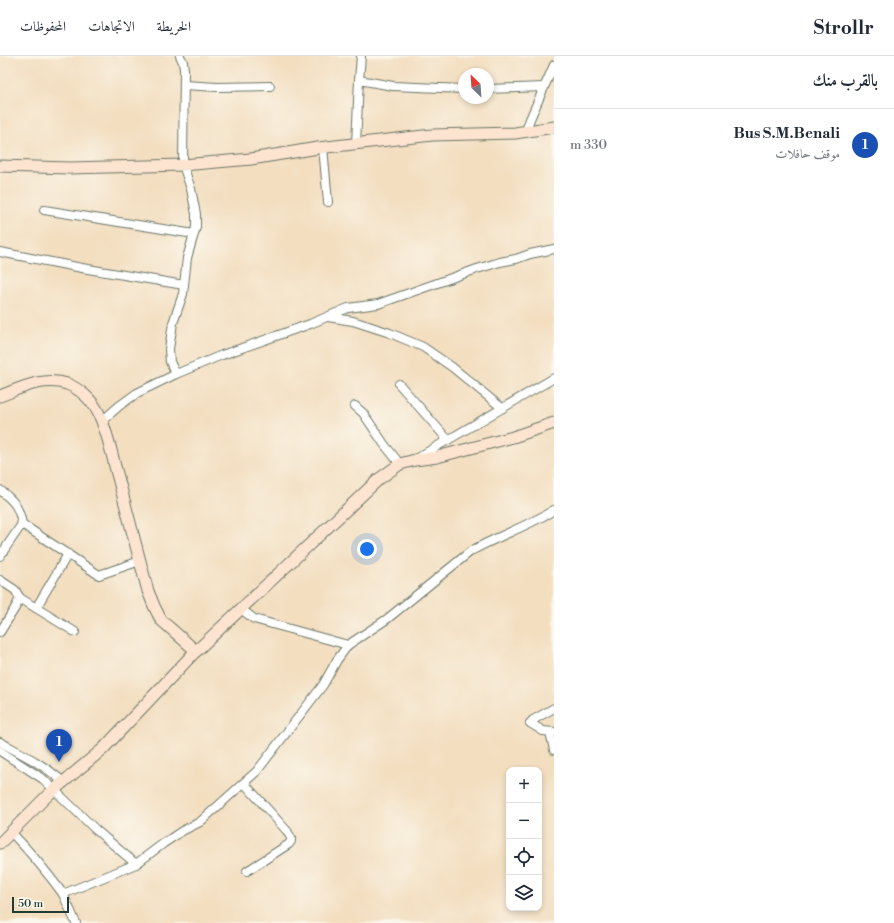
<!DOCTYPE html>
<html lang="ar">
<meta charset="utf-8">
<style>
body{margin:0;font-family:"Libre Bodoni",Amiri,serif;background:#f6f6f7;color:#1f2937;direction:rtl}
.controls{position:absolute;right:12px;bottom:12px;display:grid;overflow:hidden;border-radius:8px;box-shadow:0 2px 6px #0003}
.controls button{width:36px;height:36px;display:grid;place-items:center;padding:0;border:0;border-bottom:1px solid #e0e1e3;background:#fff;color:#1f2937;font:20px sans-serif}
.compass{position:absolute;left:458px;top:12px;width:36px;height:36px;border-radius:50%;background:#fff;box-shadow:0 2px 6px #0003;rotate:335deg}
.scale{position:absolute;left:12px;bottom:10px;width:57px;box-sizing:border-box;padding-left:4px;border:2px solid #1f3d34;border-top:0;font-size:11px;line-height:14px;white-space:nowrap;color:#1f3d34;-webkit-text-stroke:3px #fbf7ec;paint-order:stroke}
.you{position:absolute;left:367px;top:493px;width:14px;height:14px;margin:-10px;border:3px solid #fff;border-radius:50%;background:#1a73e8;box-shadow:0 0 0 6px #1a73e833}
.badge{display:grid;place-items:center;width:26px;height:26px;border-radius:50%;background:#0b8043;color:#fff;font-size:13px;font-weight:700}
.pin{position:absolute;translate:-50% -33px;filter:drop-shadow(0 1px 2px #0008)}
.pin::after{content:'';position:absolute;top:21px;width:14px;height:12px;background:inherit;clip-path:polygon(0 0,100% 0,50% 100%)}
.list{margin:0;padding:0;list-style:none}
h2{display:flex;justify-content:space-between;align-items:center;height:52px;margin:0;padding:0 16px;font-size:17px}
h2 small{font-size:13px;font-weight:400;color:#747a83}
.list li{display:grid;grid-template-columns:26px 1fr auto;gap:12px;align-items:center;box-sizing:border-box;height:72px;padding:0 16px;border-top:1px solid #e0e1e3}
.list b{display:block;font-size:15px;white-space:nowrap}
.list p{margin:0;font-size:13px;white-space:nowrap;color:#747a83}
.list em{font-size:13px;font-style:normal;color:#747a83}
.icon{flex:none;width:22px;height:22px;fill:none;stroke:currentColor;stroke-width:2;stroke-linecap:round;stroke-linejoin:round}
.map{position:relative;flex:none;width:554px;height:867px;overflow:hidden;direction:ltr}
header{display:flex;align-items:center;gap:24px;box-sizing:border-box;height:56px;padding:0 20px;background:#fff;border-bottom:1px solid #e0e1e3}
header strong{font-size:19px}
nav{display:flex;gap:22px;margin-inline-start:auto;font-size:14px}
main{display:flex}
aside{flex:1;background:#fff}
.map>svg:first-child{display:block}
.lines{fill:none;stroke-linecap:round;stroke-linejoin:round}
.street-casing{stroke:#697565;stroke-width:10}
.secondary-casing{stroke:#697565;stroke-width:13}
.street{stroke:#fff;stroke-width:8}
.secondary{stroke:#fde4d1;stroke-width:11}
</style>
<header>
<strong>Strollr</strong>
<nav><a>الخريطة</a><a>الاتجاهات</a><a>المحفوظات</a></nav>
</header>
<main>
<aside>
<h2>بالقرب منك<small></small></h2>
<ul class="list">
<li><span class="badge" style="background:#1a4fb4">1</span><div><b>Bus S.M.Benali</b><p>موقف حافلات</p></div><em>330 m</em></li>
</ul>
</aside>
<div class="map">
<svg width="554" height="867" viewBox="0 0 554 867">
<rect width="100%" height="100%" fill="#fbf7ec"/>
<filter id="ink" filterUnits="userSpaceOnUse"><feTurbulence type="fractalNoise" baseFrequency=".025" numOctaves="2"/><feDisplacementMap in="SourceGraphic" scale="8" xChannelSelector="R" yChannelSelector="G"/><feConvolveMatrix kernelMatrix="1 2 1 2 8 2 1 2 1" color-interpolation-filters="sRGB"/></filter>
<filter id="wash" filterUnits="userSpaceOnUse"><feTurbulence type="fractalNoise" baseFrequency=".012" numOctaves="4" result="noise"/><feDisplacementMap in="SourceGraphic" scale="16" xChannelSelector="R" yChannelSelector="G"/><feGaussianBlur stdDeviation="0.9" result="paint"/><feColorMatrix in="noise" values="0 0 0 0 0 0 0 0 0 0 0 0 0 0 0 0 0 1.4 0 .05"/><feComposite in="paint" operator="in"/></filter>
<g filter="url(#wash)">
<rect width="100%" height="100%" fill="#f3dec0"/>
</g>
<g filter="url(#ink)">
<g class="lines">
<g class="street-casing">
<g id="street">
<path d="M 359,24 L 361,0"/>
<path d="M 184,29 L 217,31 L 270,30"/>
<path d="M 488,33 L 544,31"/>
<path d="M 526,75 L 530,63 L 554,9"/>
<path d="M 356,88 L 359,24 L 393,30 L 464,33"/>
<path d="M 323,91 L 328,146"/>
<path d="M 44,154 L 194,178"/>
<path d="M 0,196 L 82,212 L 184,229"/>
<path d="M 328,261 L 353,265 L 390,277 L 423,291 L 452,311 L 502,352"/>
<path d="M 176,318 L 170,306 L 169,293 L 173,267 L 183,238 L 187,202 L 196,171 L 196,158 L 191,133 L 183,109 L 184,13 L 183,6 L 180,0"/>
<path d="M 399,328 L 448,384"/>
<path d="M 355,350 L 363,357 L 384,388 L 400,408"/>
<path d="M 102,365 L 119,350 L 137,337 L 176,318 L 222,299 L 310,268 L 348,252 L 378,248 L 477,213 L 500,206 L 516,203 L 530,198 L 554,193"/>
<path d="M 417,402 L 554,322"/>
<path d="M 0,434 C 14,445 19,451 22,468 L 0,500"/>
<path d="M 22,468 L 99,519 L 140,505"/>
<path d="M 0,524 L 15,534 L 20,542 L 15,552 L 0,576"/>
<path d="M 20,542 L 36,552 L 68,498"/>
<path d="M 36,552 L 75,576"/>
<path d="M 348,589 L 387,563 L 471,495 C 498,480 528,470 554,454"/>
<path d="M 554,652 L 533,664 L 530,667 L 543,675 L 554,676"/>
<path d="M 550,676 L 554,694"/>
<path d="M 0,686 C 22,698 45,709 63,726"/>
<path d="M 0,695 L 43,723 L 96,774 L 136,808"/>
<path d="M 244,727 L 287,775 L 291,782 L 291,785 L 289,788 L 247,815"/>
<path d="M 11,776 C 30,796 47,816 63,838 L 136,808 L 164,787 L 182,775 L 200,766 L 257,715 L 323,629 L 337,604 L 348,589 L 254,563 L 241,553"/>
<path d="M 63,838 L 76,867"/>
</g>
</g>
<g class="secondary-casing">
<g id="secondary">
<path d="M 0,110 L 70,112 L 183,109 L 251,103 L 318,92 L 432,79 L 515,77 L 554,71"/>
<path d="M 0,340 C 21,332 44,320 67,328 C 80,333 92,344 98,356 C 107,374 111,395 116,414 C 127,454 137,495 148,535 L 154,550 L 161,564 L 196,595"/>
<path d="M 0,787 L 49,738 L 103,693 L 192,599 L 379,423 L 400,408 L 415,404 L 437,401 L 513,381 L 554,367"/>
</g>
</g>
<use href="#street" class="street"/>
<use href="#secondary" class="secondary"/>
</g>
</g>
</svg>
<div class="controls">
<button>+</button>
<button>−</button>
<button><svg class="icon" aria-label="locate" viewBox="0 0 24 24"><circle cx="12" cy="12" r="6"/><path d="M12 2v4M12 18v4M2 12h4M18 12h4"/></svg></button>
<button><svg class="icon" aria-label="layers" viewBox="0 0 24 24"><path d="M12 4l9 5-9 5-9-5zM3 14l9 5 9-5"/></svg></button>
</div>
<svg class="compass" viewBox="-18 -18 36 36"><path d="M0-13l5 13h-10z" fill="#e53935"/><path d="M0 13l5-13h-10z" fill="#747a83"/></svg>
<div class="scale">50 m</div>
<div class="you"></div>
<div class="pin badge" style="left:59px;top:706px;background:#1a4fb4">1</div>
</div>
</main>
